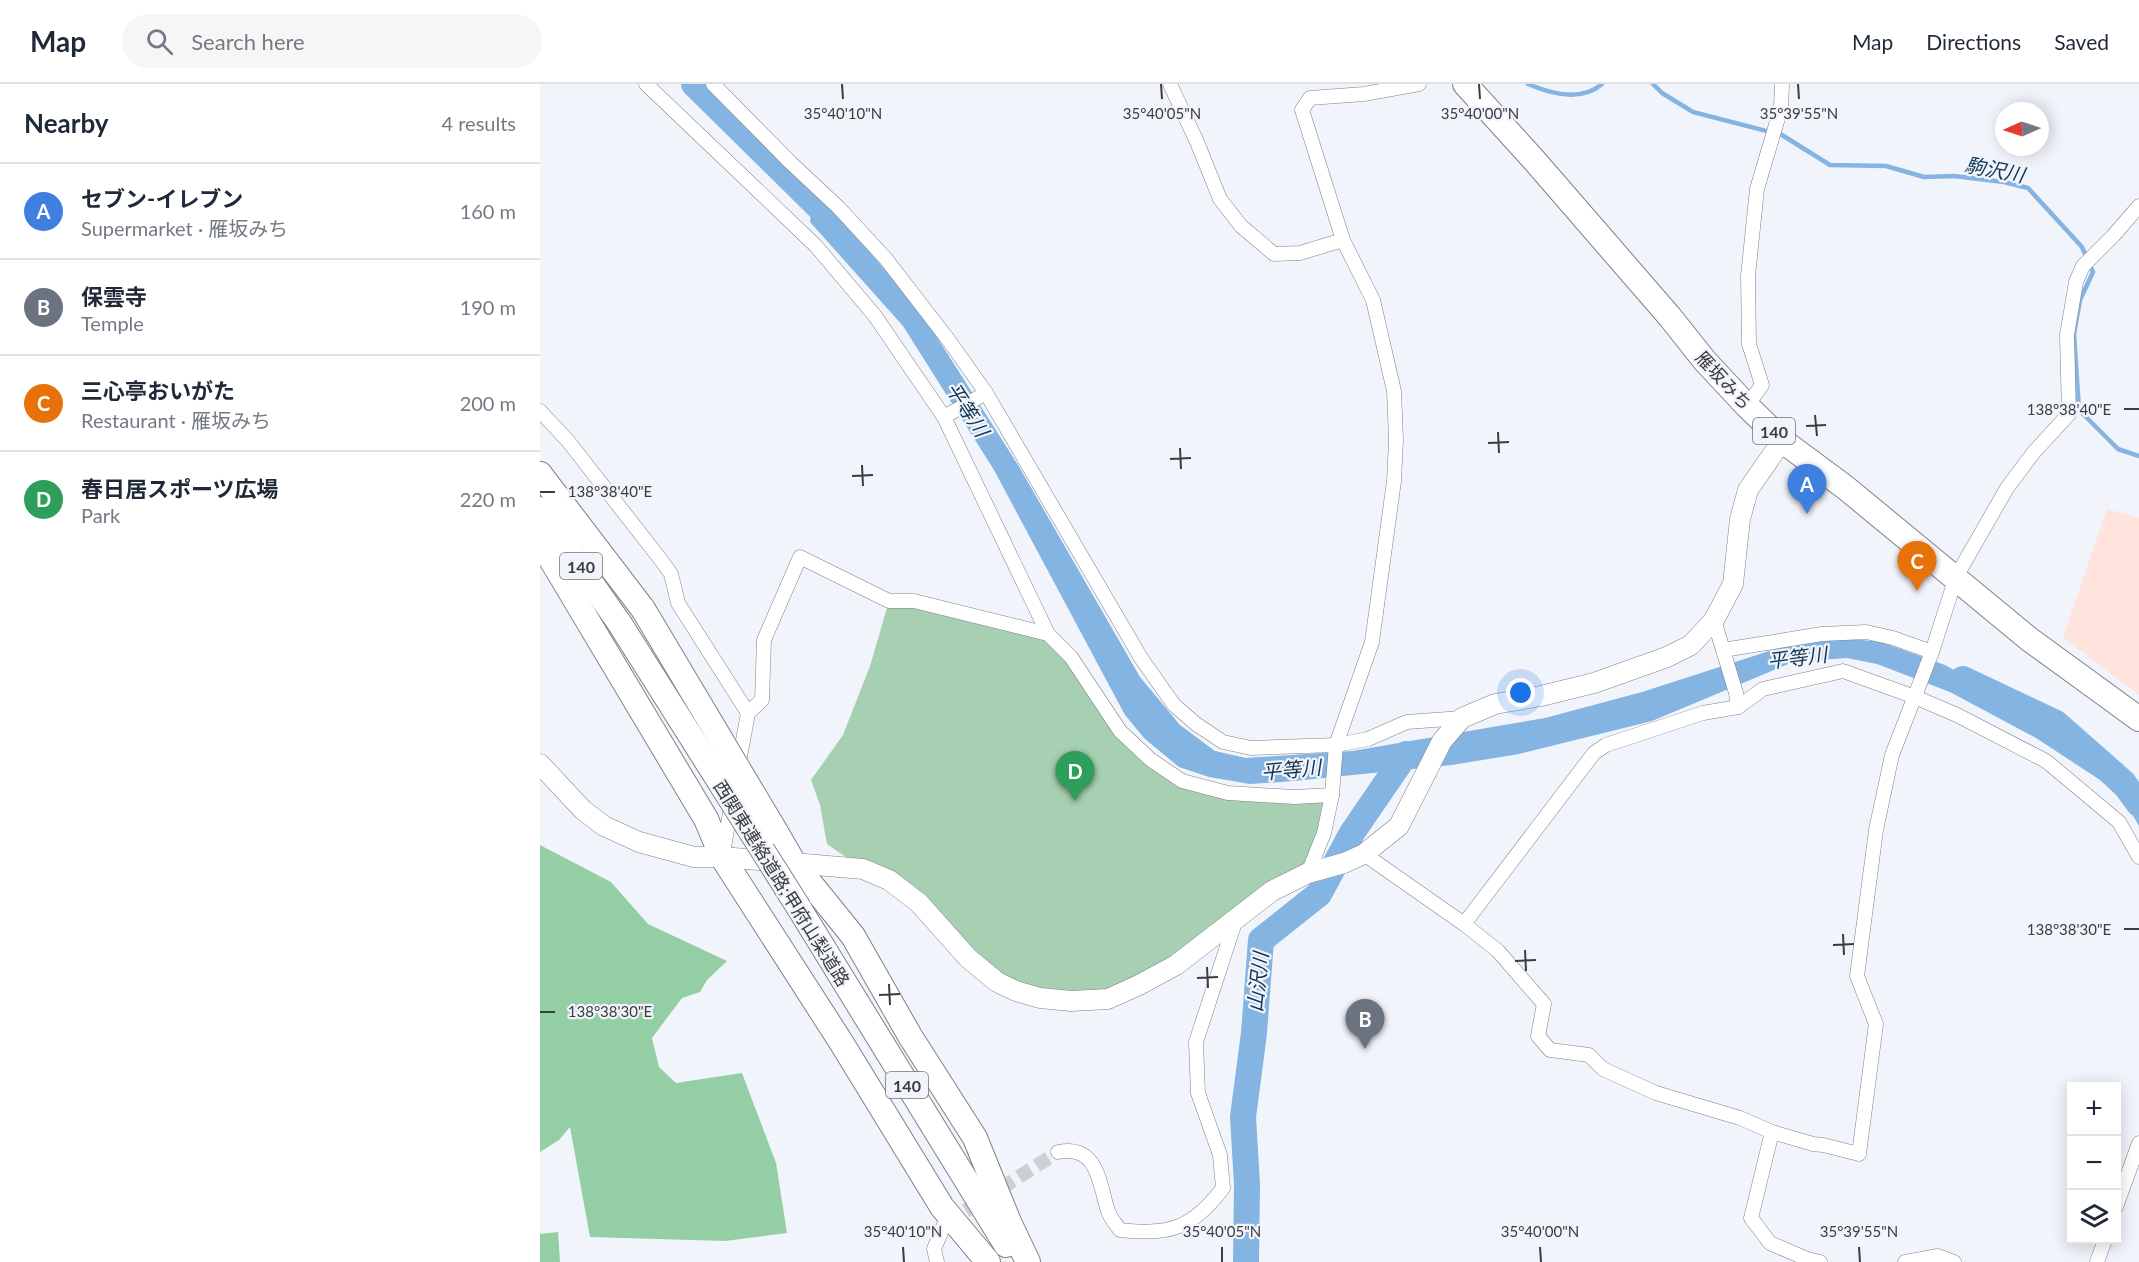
<!DOCTYPE html>
<meta charset="utf-8">
<style>
body{margin:0;font-family:Lato,"Noto Sans JP",sans-serif;background:#f6f6f7;color:#1f2937}
.controls{position:absolute;right:18px;bottom:18px;display:grid;overflow:hidden;border-radius:0px;box-shadow:0 3px 15px #0003}
.controls button{width:54px;height:54px;display:grid;place-items:center;padding:0;border:0;border-bottom:2px solid #e0e1e3;background:#fff;color:#1f2937;font:30px sans-serif}
.compass{position:absolute;left:1455px;top:18px;width:54px;height:54px;border-radius:50%;background:#fff;box-shadow:0 3px 15px #0003;rotate:267deg}
.you{position:absolute;left:981px;top:609px;width:21px;height:21px;margin:-15px;border:4px solid #fff;border-radius:50%;background:#1a73e8;box-shadow:0 0 0 9px #1a73e833}
.badge{display:grid;place-items:center;width:39px;height:39px;border-radius:50%;background:#8243b8;color:#fff;font-size:20px;font-weight:700}
.pin{position:absolute;translate:-50% -50px;filter:drop-shadow(0 2px 3px #0008)}
.pin::after{content:'';position:absolute;top:32px;width:21px;height:18px;background:inherit;clip-path:polygon(0 0,100% 0,50% 100%)}
.list{margin:0;padding:0;list-style:none}
h2{display:flex;justify-content:space-between;align-items:center;height:78px;margin:0;padding:0 24px;font-size:26px}
h2 small{font-size:20px;font-weight:400;color:#747a83}
.list li{display:grid;grid-template-columns:39px 1fr auto;gap:18px;align-items:center;box-sizing:border-box;height:96px;padding:0 24px;border-top:2px solid #e0e1e3}
.list b{display:block;font-size:22px;white-space:nowrap}
.list p{margin:0;font-size:20px;white-space:nowrap;color:#747a83}
.list em{font-size:20px;font-style:normal;color:#747a83}
.icon{flex:none;width:33px;height:33px;fill:none;stroke:currentColor;stroke-width:2;stroke-linecap:round;stroke-linejoin:round}
.map{position:relative;flex:none;width:1599px;height:1178px;overflow:hidden}
header{display:flex;align-items:center;gap:36px;box-sizing:border-box;height:84px;padding:0 30px;background:#fff;border-bottom:2px solid #e0e1e3}
header strong{font-size:28px}
nav{display:flex;gap:33px;margin-inline-start:auto;font-size:21px}
.search{width:420px;height:54px;background:#f6f6f7;display:flex;align-items:center;gap:15px;box-sizing:border-box;padding:0 21px;border-radius:33px;color:#747a83;font-size:22px}
main{display:flex}
aside{flex:1;background:#fff}
.map>svg:first-child{display:block}
.education{fill:#fee4dd}
.green{fill:#a6d0b1}
.forest{fill:#94cea4}
.water{fill:#84b4e2}
.lines{fill:none;stroke-linecap:round;stroke-linejoin:round}
.stream{stroke:#84b4e2;stroke-width:4.5}
.river{stroke:#84b4e2;stroke-width:26}
.street-tunnel{stroke:#cdcfd5;stroke-width:14;stroke-dasharray:14 7;stroke-linecap:butt}
.street-casing{stroke:#7f8188;stroke-width:15}
.secondary-casing{stroke:#7f8188;stroke-width:21}
.highway-casing{stroke:#7f8188;stroke-width:26}
.street{stroke:#fff;stroke-width:14}
.secondary{stroke:#fff;stroke-width:20}
.highway{stroke:#fff;stroke-width:24}
.highway-bridge-casing{stroke:#7f8188;stroke-width:26;stroke-linecap:butt}
.highway-bridge{stroke:#fff;stroke-width:24}
.ticks{fill:none;stroke:#3b3c3f;stroke-width:2}
.labels{text-anchor:middle;dominant-baseline:central;stroke-width:4.5;stroke-linejoin:round;paint-order:stroke}
.shield{fill:#f2f4fb;stroke:#727377;stroke-width:1.5}
.shield-label{font-size:16px;font-weight:bold;fill:#3b3c3f}
.street-label{font-size:18px;fill:#3b3c3f;stroke:#f2f4fb}
.water-label{font-size:20px;font-style:italic;fill:#113553;stroke:#f2f4fb}
.ticks-label{font-size:15px;text-anchor:middle;fill:#3b3c3f;stroke:#f2f4fb;stroke-width:4.5;stroke-linejoin:round;paint-order:stroke}
</style>
<header>
<strong>Map</strong>
<div class="search"><svg class="icon" aria-label="search" viewBox="0 0 24 24"><circle cx="10" cy="10" r="6"/><path d="M15 15l6 6"/></svg>Search here</div>
<nav><a>Map</a><a>Directions</a><a>Saved</a></nav>
</header>
<main>
<aside>
<h2>Nearby<small>4 results</small></h2>
<ul class="list">
<li><span class="badge" style="background:#3f7fe0">A</span><div><b>セブン-イレブン</b><p>Supermarket · 雁坂みち</p></div><em>160 m</em></li>
<li><span class="badge" style="background:#6b7280">B</span><div><b>保雲寺</b><p>Temple</p></div><em>190 m</em></li>
<li><span class="badge" style="background:#e8710a">C</span><div><b>三心亭おいがた</b><p>Restaurant · 雁坂みち</p></div><em>200 m</em></li>
<li><span class="badge" style="background:#2e9e5b">D</span><div><b>春日居スポーツ広場</b><p>Park</p></div><em>220 m</em></li>
</ul>
</aside>
<div class="map">
<svg width="1599" height="1178" viewBox="0 0 1599 1178">
<rect width="100%" height="100%" fill="#f2f4fb"/>
<path class="education" d="M 1567,425 L 1599,434 L 1599,611 L 1523,553 Z"/>
<path class="green" d="M 349,517 L 508,550 L 611,676 L 688,709 L 792,711 L 768,789 L 568,915 L 476,907 L 379,819 L 323,785 L 287,760 L 280,721 L 271,696 L 303,651 L 330,582 Z"/>
<g class="forest">
<path d="M 0,761 L 71,798 L 108,840 L 187,877 L 167,896 L 160,908 L 142,914 L 112,954 L 119,983 L 136,999 L 202,989 L 236,1079 L 247,1149 L 185,1157 L 50,1153 L 30,1043 L 19,1056 L 0,1068 Z"/>
<path d="M 18,1148 L 20,1178 L 0,1178 L 0,1150 Z"/>
</g>
<path class="water" d="M 275,104 L 381,228 L 478,381 L 600,593 L 640,641 L 675,667 L 706,674 L 812,667 L 1005,634 L 1102,608 L 1254,559 L 1303,554 L 1341,558 L 1405,581 L 1511,641 L 1583,689 L 1599,707 L 1599,742 L 1587,721 L 1560,696 L 1496,654 L 1410,608 L 1337,580 L 1307,574 L 1253,578 L 1112,637 L 979,670 L 912,681 L 754,697 L 710,700 L 669,693 L 639,683 L 605,655 L 585,631 L 454,386 L 363,242 L 270,138 Z"/>
<g class="lines">
<g class="stream">
<path d="M 988,0 C 1011,10 1041,18 1062,0"/>
<path d="M 1113,0 L 1122,9 L 1153,28 L 1242,51 L 1290,81 L 1346,82 L 1384,93 L 1414,92 L 1464,98 L 1488,104 L 1542,163 L 1553,188 L 1540,216 L 1534,250 L 1539,326 L 1578,365 L 1599,372"/>
</g>
<g class="river">
<path d="M 154,0 L 297,141"/>
<path d="M 1423,595 L 1516,639 L 1583,698 L 1599,720"/>
<path d="M 706,1178 L 707,1100 L 703,1033 L 714,949 L 721,856 L 779,810 L 812,749 L 866,670"/>
</g>
<path class="street-tunnel" d="M 408,1138 L 518,1068"/>
<g class="street-casing">
<g id="street">
<path d="M 106,0 L 276,162 L 335,232 L 404,333 L 508,550"/>
<path d="M 173,0 L 251,79 L 299,124 L 346,175 L 410,258 L 446,309 L 601,574 L 634,621 L 656,640 L 683,658 L 711,664 L 796,661 L 828,655 L 867,638 L 922,634"/>
<path d="M 630,0 L 657,58 L 680,115 L 701,142 L 734,170 L 760,169 L 803,156"/>
<path d="M 1207,322 L 1222,301 L 1209,260 L 1208,192 L 1217,105 L 1241,24 L 1242,0"/>
<path d="M 0,327 L 28,357 L 121,476 L 131,490 L 138,519 L 208,629"/>
<path d="M 404,333 L 446,309"/>
<path d="M 1174,536 L 1196,609 L 1198,623"/>
<path d="M 1183,566 L 1282,550 L 1326,548 L 1353,554 L 1392,568"/>
<path d="M 198,684 L 208,629 L 222,616 L 224,556 L 260,473 L 349,517 L 374,517 L 508,550 L 531,573 L 580,647 L 611,676 L 642,697 L 688,709 L 754,713 L 792,711"/>
<path d="M 183,769 L 192,717"/>
<path d="M 824,770 L 924,840 L 958,867 L 1004,920 L 998,952 L 1010,966 L 1049,971 L 1063,985 L 1116,1009 L 1200,1034 L 1232,1048 L 1273,1060 L 1283,1061 L 1319,1070 L 1336,940 L 1317,892 L 1336,746 L 1352,671 L 1392,568 L 1416,493 L 1467,404 L 1494,368 L 1529,330 L 1527,251 L 1536,198 L 1543,182 L 1573,152 L 1599,122"/>
<path d="M 768,789 L 784,749 L 792,711 L 796,661 L 832,558 L 854,397 L 856,356 L 854,307 L 833,216 L 803,156 L 762,26 L 770,14 L 824,10 L 879,0"/>
<path d="M 924,840 L 1054,669 L 1066,661 L 1163,629 L 1198,623 L 1223,605 L 1303,587 L 1375,613 L 1417,631 L 1506,677 L 1579,738 L 1599,773"/>
<path d="M 1232,1048 L 1211,1134 L 1230,1159 L 1267,1175 L 1280,1178"/>
<path d="M 518,1068 C 558,1060 559,1099 568,1127 C 570,1134 576,1140 580,1146 C 629,1152 653,1144 683,1104 L 680,1071 L 658,1009 L 656,958 L 696,835"/>
<path d="M 1576,1123 L 1599,1059"/>
<path d="M 397,1178 L 394,1165 L 404,1141"/>
<path d="M 1365,1178 L 1398,1172 L 1414,1178"/>
<path d="M 1557,1178 L 1565,1156"/>
</g>
</g>
<g class="secondary-casing">
<path id="secondary" d="M 0,680 L 43,726 L 64,742 L 99,758 L 154,773 L 182,773 L 323,785 L 349,796 L 379,819 L 428,874 L 457,898 L 476,907 L 500,914 L 531,917 L 568,915 L 599,901 L 636,881 L 732,807 L 768,789 L 804,779 L 824,770 L 859,742 L 902,657 L 922,634 L 955,620 L 1001,612 L 1054,599 L 1127,573 L 1151,561 L 1174,536 L 1193,500 L 1200,435 L 1208,406 L 1235,367 L 1244,358"/>
</g>
<g class="highway-casing">
<g id="highway">
<path d="M 925,0 L 994,76 L 1130,233 L 1165,277 L 1207,322 L 1244,358 L 1306,404 L 1489,555 L 1599,635"/>
<path d="M 0,390 L 103,525"/>
<path d="M 0,425 L 80,540"/>
<path d="M 0,457 L 166,735 L 182,773 L 301,958 L 402,1123 L 448,1178"/>
<path d="M 236,748 L 254,779 L 313,852 L 370,952 L 435,1054 L 469,1138 L 488,1178"/>
<path d="M 259,824 L 466,1161"/>
</g>
</g>
<use href="#street" class="street"/>
<use href="#secondary" class="secondary"/>
<use href="#highway" class="highway"/>
<g class="highway-bridge-casing">
<g id="highway-bridge">
<path d="M 103,525 L 236,748"/>
<path d="M 80,540 L 259,824"/>
</g>
</g>
<use href="#highway-bridge" class="highway-bridge"/>
</g>
<path class="ticks" d="M 302,0 L 303,15M 621,0 L 622,15M 939,0 L 940,15M 1258,0 L 1259,15M 1584,325 L 1599,325M 1275,331 L 1277,352M 1266,342 L 1286,341M 958,348 L 959,369M 948,359 L 969,358M 640,364 L 641,385M 630,375 L 651,374M 322,381 L 323,402M 312,392 L 333,391M 0,408 L 15,408M 1584,845 L 1599,845M 1303,850 L 1304,871M 1293,861 L 1314,860M 985,866 L 986,887M 975,877 L 996,876M 667,883 L 668,904M 657,894 L 678,893M 349,900 L 350,921M 339,911 L 360,910M 0,928 L 15,928M 363,1163 L 364,1178M 682,1163 L 682,1178M 1000,1163 L 1001,1178M 1319,1163 L 1320,1178"/>
<g class="labels">
<g class="shield">
<rect x="1213" y="334" width="42" height="26" rx="4.5"/>
<rect x="20" y="469" width="42" height="26" rx="4.5"/>
<rect x="346" y="988" width="42" height="26" rx="4.5"/>
</g>
<g class="shield-label">
<text x="1234" y="347">140</text>
<text x="41" y="482">140</text>
<text x="367" y="1001">140</text>
</g>
<g class="street-label">
<text transform="translate(1184 296) rotate(47)">雁坂みち</text>
<text transform="translate(242 799) rotate(58)">西関東連絡道路;甲府山梨道路</text>
</g>
<g class="water-label">
<text transform="translate(1455 85) rotate(11)">駒沢川</text>
<text transform="translate(428 325) rotate(57)">平等川</text>
<text transform="translate(1257 573) rotate(-7)">平等川</text>
<text transform="translate(751 685) rotate(-5)">平等川</text>
<text transform="translate(717 898) rotate(-84)">山沢川</text>
</g>
</g>
<g class="ticks-label">
<text x="303" y="35">35°40'10"N</text>
<text x="622" y="35">35°40'05"N</text>
<text x="940" y="35">35°40'00"N</text>
<text x="1259" y="35">35°39'55"N</text>
<text x="1529" y="331">138°38'40"E</text>
<text x="70" y="413">138°38'40"E</text>
<text x="1529" y="851">138°38'30"E</text>
<text x="70" y="933">138°38'30"E</text>
<text x="363" y="1153">35°40'10"N</text>
<text x="682" y="1153">35°40'05"N</text>
<text x="1000" y="1153">35°40'00"N</text>
<text x="1319" y="1153">35°39'55"N</text>
</g>
</svg>
<div class="controls">
<button>+</button>
<button>−</button>
<button><svg class="icon" aria-label="layers" viewBox="0 0 24 24"><path d="M12 4l9 5-9 5-9-5zM3 14l9 5 9-5"/></svg></button>
</div>
<svg class="compass" viewBox="-18 -18 36 36"><path d="M0-13l5 13h-10z" fill="#e53935"/><path d="M0 13l5-13h-10z" fill="#747a83"/></svg>
<div class="you"></div>
<div class="pin badge" style="left:1267px;top:430px;background:#3f7fe0">A</div>
<div class="pin badge" style="left:825px;top:965px;background:#6b7280">B</div>
<div class="pin badge" style="left:1377px;top:507px;background:#e8710a">C</div>
<div class="pin badge" style="left:535px;top:717px;background:#2e9e5b">D</div>
</div>
</main>
